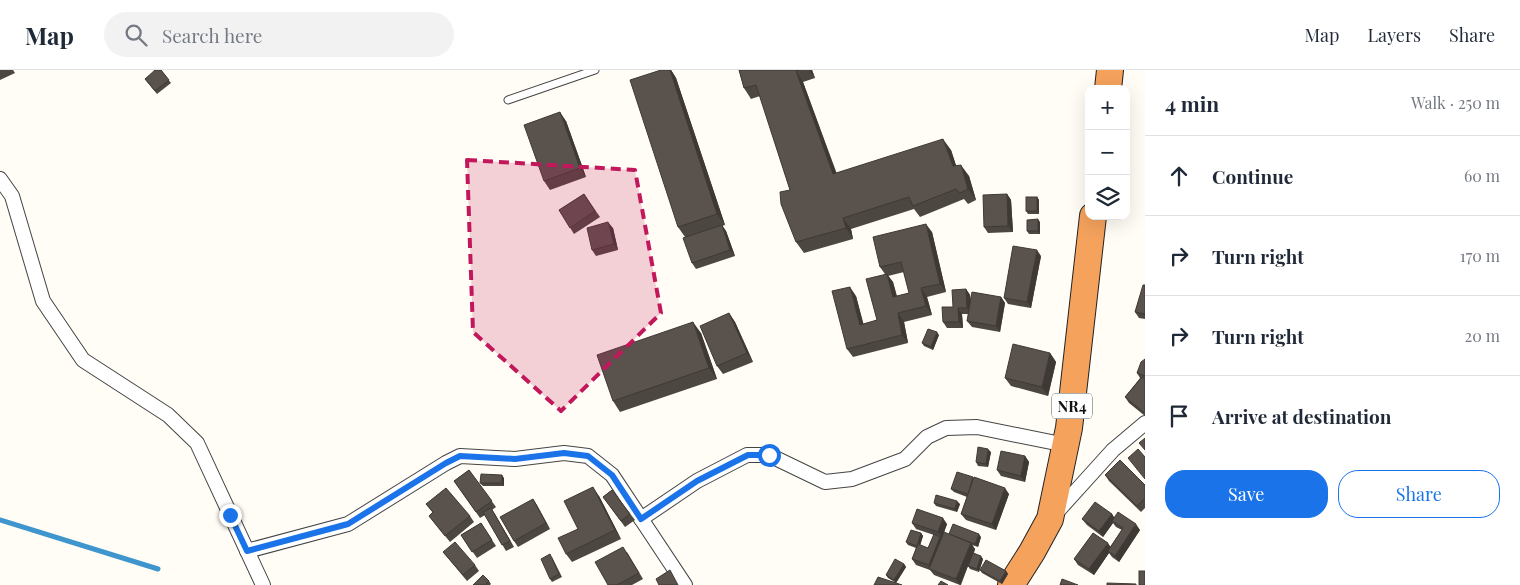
<!DOCTYPE html>
<meta charset="utf-8">
<style>
body{margin:0;font-family:"Playfair Display",serif;background:#f2f2f3;color:#1f2937}
.controls{position:absolute;right:15px;top:15px;display:grid;overflow:hidden;border-radius:10px;box-shadow:0 5px 20px #0002}
.controls button{width:45px;height:45px;display:grid;place-items:center;padding:0;border:0;border-bottom:1px solid #e0e1e3;background:#fff;color:#1f2937;font:25px sans-serif}
.stop{position:absolute;width:15px;height:15px;margin:-11px;border:4px solid #1a73e8;border-radius:50%;background:#fff}
.stop.end{background:#1a73e8;border-color:#fff;box-shadow:0 1px 5px #0008}
.list{margin:0;padding:0;list-style:none}
h2{display:flex;justify-content:space-between;align-items:center;height:65px;margin:0;padding:0 20px;font-size:21px}
h2 small{font-size:16px;font-weight:400;color:#747a83}
.list li{display:grid;grid-template-columns:32px 1fr auto;gap:15px;align-items:center;box-sizing:border-box;height:80px;padding:0 20px;border-top:1px solid #e0e1e3}
.list b{display:block;font-size:19px;white-space:nowrap}
.list em{font-size:16px;font-style:normal;color:#747a83}
.actions{display:flex;gap:10px;padding:15px 20px}
.actions a{flex:1;padding:11px 0;border:1px solid #1a73e8;border-radius:20px;text-align:center;font-size:18px;color:#1a73e8}
.actions .main{background:#1a73e8;color:#fff}
.icon{flex:none;width:28px;height:28px;fill:none;stroke:currentColor;stroke-width:2;stroke-linecap:round;stroke-linejoin:round}
.map{position:relative;flex:none;width:1145px;height:515px;overflow:hidden}
header{display:flex;align-items:center;gap:30px;box-sizing:border-box;height:70px;padding:0 25px;background:#fff;border-bottom:1px solid #e0e1e3}
header strong{font-size:24px}
nav{display:flex;gap:28px;margin-inline-start:auto;font-size:18px}
.search{width:350px;height:45px;background:#f2f2f3;display:flex;align-items:center;gap:12px;box-sizing:border-box;padding:0 18px;border-radius:28px;color:#747a83;font-size:19px}
main{display:flex}
aside{flex:1;background:#fff}
.map>svg:first-child{display:block}
.lines{fill:none;stroke-linecap:round;stroke-linejoin:round}
.stream{stroke:#3f96cf;stroke-width:5}
.lane-casing{stroke:#444;stroke-width:9}
.street-casing{stroke:#444;stroke-width:16}
.highway-casing{stroke:#222;stroke-width:28}
.lane{stroke:#fff;stroke-width:7}
.street{stroke:#fff;stroke-width:14}
.highway{stroke:#f5a25d;stroke-width:26}
.wall{fill:#4d4742;fill-rule:evenodd}
.shaded-wall{fill:#3f3936}
.building{fill:#5a524d;stroke:#3f3936}
.route{stroke:#1a73e8;stroke-width:6}
.marked{fill:#c2185b;fill-opacity:0.2;stroke:#c2185b;stroke-width:4;stroke-dasharray:10 6;stroke-linejoin:round}
.labels{text-anchor:middle;dominant-baseline:central;stroke-width:5;stroke-linejoin:round;paint-order:stroke}
.shield{fill:#fff;stroke:#585858;stroke-width:1}
.shield-label{font-size:15px;font-weight:bold;fill:#111}
</style>
<header>
<strong>Map</strong>
<div class="search"><svg class="icon" aria-label="search" viewBox="0 0 24 24"><circle cx="10" cy="10" r="6"/><path d="M15 15l6 6"/></svg>Search here</div>
<nav><a>Map</a><a>Layers</a><a>Share</a></nav>
</header>
<main>
<div class="map">
<svg width="1145" height="515" viewBox="0 0 1145 515">
<rect width="100%" height="100%" fill="#fffdf5"/>
<g class="lines">
<path class="stream" d="M 0,450 L 158,499"/>
<g class="lane-casing">
<path id="lane" d="M 508,30 L 595,0"/>
</g>
<g class="street-casing">
<g id="street">
<path d="M 0,109 L 12,126 L 43,231 L 83,290 L 168,345 L 197,373 L 263,515"/>
<path d="M 1056,443 L 1113,380 L 1145,353"/>
<path d="M 641,449 L 697,411 L 747,385 L 769,385 L 825,412 L 852,409 L 905,389 L 927,367 L 946,358 L 977,357 L 1066,375"/>
<path d="M 247,481 L 348,454 L 446,393 L 460,386 L 515,389 L 564,383 L 588,386 L 612,405 L 685,515"/>
</g>
</g>
<g class="highway-casing">
<g id="highway">
<path d="M 1108,19 L 1110,0"/>
<path d="M 1011,515 L 1032,482 L 1050,449 L 1069,358 L 1093,146"/>
</g>
</g>
<use href="#lane" class="lane"/>
<use href="#street" class="street"/>
<use href="#highway" class="highway"/>
</g>
<g class="wall">
<path d="M 0,0 L 13,0 L 15,3 L 0,10 Z"/>
<path d="M 161,0 L 171,13 L 157,24 L 145,9 Z"/>
<path d="M 661,0 L 671,0 L 676,8 L 725,155 L 722,156 L 726,161 L 735,186 L 696,199 L 692,193 L 685,167 L 678,157 Z"/>
<path d="M 739,0 L 812,0 L 815,8 L 803,12 L 836,103 L 951,80 L 956,96 L 969,106 L 976,130 L 968,134 L 964,129 L 920,147 L 914,139 L 851,159 L 853,169 L 804,183 L 796,172 L 790,120 L 760,26 L 751,29 L 744,18 Z"/>
<path d="M 566,51 L 586,107 L 550,120 L 544,111 Z"/>
<path d="M 584,124 L 600,147 L 574,164 L 559,140 Z"/>
<path d="M 1007,124 L 1011,130 L 1013,162 L 988,163 L 984,157 Z"/>
<path d="M 1037,127 L 1039,130 L 1039,144 L 1028,144 L 1026,141 Z"/>
<path d="M 1040,152 L 1040,164 L 1029,164 L 1027,161 Z"/>
<path d="M 613,158 L 618,180 L 596,186 L 592,180 Z"/>
<path d="M 932,162 L 946,222 L 927,227 L 932,245 L 904,252 L 908,273 L 853,287 L 847,279 L 856,226 L 863,254 L 877,250 L 885,204 L 880,197 ZM 904,202 L 909,223 L 897,226 L 893,212 L 888,206 Z"/>
<path d="M 1041,186 L 1031,238 L 1008,234 L 1004,228 Z"/>
<path d="M 1145,215 L 1145,249 L 1139,248 L 1135,242 Z"/>
<path d="M 966,219 L 970,225 L 971,230 L 1001,227 L 1005,233 L 1000,262 L 972,257 L 967,251 L 969,244 L 962,244 L 963,258 L 947,258 L 943,252 L 953,237 Z"/>
<path d="M 729,243 L 735,252 L 753,292 L 723,304 L 717,296 Z"/>
<path d="M 701,263 L 717,309 L 620,342 L 613,331 Z"/>
<path d="M 939,265 L 933,280 L 924,276 L 922,273 Z"/>
<path d="M 1050,283 L 1056,292 L 1048,326 L 1011,316 L 1005,308 Z"/>
<path d="M 1145,289 L 1145,346 L 1129,333 L 1125,327 L 1140,308 L 1137,303 Z"/>
<path d="M 991,382 L 988,397 L 978,396 L 976,392 Z"/>
<path d="M 1025,386 L 1029,392 L 1025,412 L 1001,406 L 997,400 Z"/>
<path d="M 469,400 L 496,437 L 492,440 L 514,477 L 506,481 L 485,445 L 480,448 L 454,411 Z"/>
<path d="M 1105,405 L 1145,415 L 1145,438 L 1141,442 L 1109,411 Z"/>
<path d="M 504,408 L 504,416 L 483,416 L 480,413 Z"/>
<path d="M 974,408 L 1009,424 L 996,460 L 966,450 L 961,444 L 967,427 L 954,422 L 951,419 Z"/>
<path d="M 612,420 L 635,450 L 625,457 L 603,427 Z"/>
<path d="M 599,426 L 621,469 L 572,492 L 566,484 L 578,459 Z"/>
<path d="M 533,429 L 550,459 L 518,477 L 514,471 Z"/>
<path d="M 934,433 L 960,434 L 957,442 L 936,436 Z"/>
<path d="M 426,434 L 470,446 L 474,452 L 450,472 L 429,446 L 433,443 Z"/>
<path d="M 1112,444 L 1114,448 L 1140,460 L 1119,492 L 1112,487 L 1109,483 L 1094,505 L 1078,495 L 1074,489 L 1110,477 L 1122,460 L 1116,457 L 1113,453 L 1103,467 L 1087,455 L 1082,449 Z"/>
<path d="M 481,453 L 496,476 L 477,488 L 461,465 Z"/>
<path d="M 912,453 L 947,454 L 943,465 L 981,467 L 978,477 L 972,475 L 975,479 L 974,483 L 983,489 L 979,502 L 970,499 L 968,496 L 961,515 L 960,515 L 934,505 L 930,500 L 916,495 L 912,489 L 916,478 L 908,475 L 906,472 L 921,463 L 923,466 L 920,475 L 928,478 L 934,465 L 916,459 Z"/>
<path d="M 443,482 L 475,495 L 479,501 L 467,511 Z"/>
<path d="M 627,482 L 643,509 L 632,515 L 608,515 Z"/>
<path d="M 552,487 L 562,507 L 552,512 L 550,509 Z"/>
<path d="M 904,494 L 906,497 L 896,513 L 888,508 L 886,505 Z"/>
<path d="M 980,500 L 1006,501 L 1008,504 L 1002,514 L 982,503 Z"/>
<path d="M 489,511 L 491,514 L 490,515 L 473,515 Z"/>
</g>
<g class="shaded-wall">
<path d="M 670,0 L 671,0 L 676,8 L 725,155 L 717,144 Z"/>
<path d="M 809,0 L 812,0 L 815,8 Z"/>
<path d="M 796,1 L 803,12 L 841,115 L 833,104 Z"/>
<path d="M 560,42 L 566,51 L 586,107 L 580,98 Z"/>
<path d="M 943,69 L 951,80 L 960,107 L 953,96 Z"/>
<path d="M 961,95 L 969,106 L 976,130 L 968,119 Z"/>
<path d="M 1007,124 L 1011,130 L 1013,162 L 1008,156 Z"/>
<path d="M 1037,127 L 1039,130 L 1039,144 L 1037,141 Z"/>
<path d="M 843,148 L 851,159 L 853,169 L 846,158 Z"/>
<path d="M 1038,149 L 1040,152 L 1040,164 L 1038,161 Z"/>
<path d="M 608,152 L 613,158 L 618,180 L 614,174 Z"/>
<path d="M 926,154 L 932,162 L 946,222 L 940,214 Z"/>
<path d="M 722,155 L 726,161 L 735,186 L 730,180 Z"/>
<path d="M 1037,180 L 1041,186 L 1031,238 L 1027,232 Z"/>
<path d="M 887,204 L 893,212 L 899,236 L 893,227 Z"/>
<path d="M 850,217 L 856,226 L 866,263 L 860,255 Z"/>
<path d="M 921,218 L 927,227 L 932,245 L 926,236 Z"/>
<path d="M 966,219 L 970,225 L 971,244 L 967,238 Z"/>
<path d="M 1001,227 L 1005,233 L 1000,262 L 996,256 Z"/>
<path d="M 958,238 L 962,244 L 963,258 L 959,252 Z"/>
<path d="M 729,243 L 735,252 L 753,292 L 747,283 Z"/>
<path d="M 898,243 L 904,252 L 908,273 L 902,265 Z"/>
<path d="M 693,252 L 701,263 L 717,309 L 709,298 Z"/>
<path d="M 937,262 L 939,265 L 933,280 L 931,277 Z"/>
<path d="M 1050,283 L 1056,292 L 1048,326 L 1042,317 Z"/>
<path d="M 988,379 L 991,382 L 988,397 L 986,394 Z"/>
<path d="M 1025,386 L 1029,392 L 1025,412 L 1021,406 Z"/>
<path d="M 502,405 L 504,408 L 504,416 L 502,413 Z"/>
<path d="M 593,417 L 599,426 L 621,469 L 615,460 Z"/>
<path d="M 1005,418 L 1009,424 L 996,460 L 992,454 Z"/>
<path d="M 533,429 L 537,435 L 550,459 L 546,453 Z"/>
<path d="M 957,431 L 960,434 L 957,442 L 955,439 Z"/>
<path d="M 491,438 L 495,444 L 514,477 L 510,471 Z"/>
<path d="M 1112,444 L 1116,450 L 1112,451 L 1113,453 L 1103,467 L 1099,461 Z"/>
<path d="M 943,448 L 947,454 L 942,468 L 938,462 Z"/>
<path d="M 1136,454 L 1140,460 L 1119,492 L 1115,486 Z"/>
<path d="M 921,463 L 923,466 L 919,479 L 917,476 Z"/>
<path d="M 979,464 L 981,467 L 978,477 L 975,474 Z"/>
<path d="M 940,467 L 944,473 L 932,500 L 929,495 Z"/>
<path d="M 971,473 L 975,479 L 960,515 L 956,509 Z"/>
<path d="M 1108,473 L 1112,479 L 1108,481 L 1109,483 L 1094,505 L 1089,499 Z"/>
<path d="M 981,486 L 983,489 L 979,502 L 977,499 Z"/>
<path d="M 904,494 L 906,497 L 896,513 L 894,510 Z"/>
<path d="M 1006,501 L 1008,504 L 1002,514 L 1000,511 Z"/>
</g>
<g class="building">
<path d="M 155,0 L 161,0 L 169,10 L 155,21 L 145,9 Z"/>
<path d="M 661,0 L 670,0 L 717,144 L 678,157 L 630,10 Z"/>
<path d="M 739,0 L 799,0 L 796,1 L 833,104 L 943,69 L 953,96 L 961,95 L 968,119 L 960,123 L 956,119 L 913,136 L 909,127 L 843,148 L 846,158 L 796,172 L 781,134 L 780,122 L 790,120 L 756,15 L 744,18 Z"/>
<path d="M 560,42 L 580,98 L 544,111 L 524,55 Z"/>
<path d="M 584,124 L 595,141 L 570,158 L 559,140 Z"/>
<path d="M 1007,124 L 1008,156 L 984,157 L 983,125 Z"/>
<rect x="1026" y="127" width="11" height="14"/>
<path d="M 1038,149 L 1038,161 L 1027,161 L 1027,150 Z"/>
<path d="M 608,152 L 614,174 L 592,180 L 587,158 Z"/>
<path d="M 926,154 L 940,214 L 921,218 L 926,236 L 898,243 L 902,265 L 847,279 L 832,221 L 850,217 L 860,255 L 877,250 L 866,209 L 887,204 L 893,227 L 909,223 L 901,192 L 880,197 L 873,167 Z"/>
<path d="M 722,155 L 730,180 L 692,193 L 683,168 Z"/>
<path d="M 1013,176 L 1037,180 L 1027,232 L 1004,228 Z"/>
<path d="M 1143,215 L 1145,215 L 1145,244 L 1135,242 Z"/>
<path d="M 966,219 L 967,238 L 958,238 L 959,252 L 943,252 L 942,237 L 953,237 L 952,220 Z"/>
<path d="M 972,222 L 1001,227 L 996,256 L 967,251 Z"/>
<path d="M 729,243 L 747,283 L 717,296 L 700,256 Z"/>
<path d="M 693,252 L 709,298 L 613,331 L 597,285 Z"/>
<path d="M 928,259 L 937,262 L 931,277 L 922,273 Z"/>
<path d="M 1013,274 L 1050,283 L 1042,317 L 1005,308 Z"/>
<path d="M 1145,289 L 1145,306 L 1137,303 L 1141,292 Z"/>
<path d="M 1142,307 L 1145,310 L 1145,340 L 1143,342 L 1125,327 Z"/>
<path d="M 1145,368 L 1145,380 L 1139,373 Z"/>
<path d="M 978,377 L 988,379 L 986,394 L 976,392 Z"/>
<path d="M 1138,379 L 1145,387 L 1145,409 L 1128,388 Z"/>
<path d="M 1001,381 L 1025,386 L 1021,406 L 997,400 Z"/>
<path d="M 1120,390 L 1145,415 L 1145,428 L 1137,436 L 1105,405 Z"/>
<path d="M 469,400 L 492,431 L 476,442 L 454,411 Z"/>
<path d="M 957,402 L 973,407 L 968,424 L 951,419 Z"/>
<path d="M 481,404 L 502,405 L 502,413 L 480,413 Z"/>
<path d="M 974,407 L 1005,418 L 992,454 L 961,444 Z"/>
<path d="M 593,417 L 615,460 L 566,484 L 558,468 L 578,459 L 564,431 Z"/>
<path d="M 446,418 L 470,446 L 445,466 L 429,446 L 433,442 L 426,434 Z"/>
<path d="M 612,420 L 630,444 L 621,451 L 603,427 Z"/>
<path d="M 936,425 L 957,431 L 955,439 L 934,433 Z"/>
<path d="M 533,429 L 546,453 L 514,471 L 500,447 Z"/>
<path d="M 1095,432 L 1112,444 L 1099,461 L 1082,449 Z"/>
<path d="M 491,438 L 510,471 L 502,475 L 483,442 Z"/>
<path d="M 917,439 L 943,448 L 938,462 L 912,453 Z"/>
<path d="M 1118,442 L 1136,454 L 1115,486 L 1108,481 L 1123,458 L 1112,451 Z"/>
<path d="M 481,453 L 492,470 L 472,482 L 461,465 Z"/>
<path d="M 953,454 L 979,464 L 975,474 L 949,464 Z"/>
<path d="M 911,460 L 921,463 L 917,476 L 906,472 Z"/>
<path d="M 944,462 L 971,473 L 956,509 L 929,499 Z"/>
<path d="M 1093,463 L 1108,473 L 1089,499 L 1074,489 Z"/>
<path d="M 934,464 L 940,467 L 929,495 L 912,489 L 918,474 L 928,478 Z"/>
<path d="M 455,472 L 475,495 L 463,505 L 443,482 Z"/>
<path d="M 623,477 L 639,503 L 617,515 L 608,515 L 595,492 Z"/>
<path d="M 973,483 L 981,486 L 977,499 L 968,496 Z"/>
<path d="M 550,484 L 559,504 L 550,509 L 541,489 Z"/>
<path d="M 895,489 L 904,494 L 894,510 L 886,505 Z"/>
<path d="M 986,490 L 1006,501 L 1000,511 L 980,500 Z"/>
<path d="M 670,500 L 678,515 L 659,515 L 656,509 Z"/>
<rect x="1139" y="501" width="6" height="14"/>
<path d="M 483,505 L 489,511 L 485,515 L 473,515 Z"/>
<path d="M 878,507 L 902,515 L 874,515 Z"/>
<path d="M 1062,509 L 1078,515 L 1060,515 Z"/>
<path d="M 941,511 L 948,515 L 938,515 Z"/>
<path d="M 1107,513 L 1136,514 L 1136,515 L 1107,515 Z"/>
</g>
<g class="lines">
<path class="route" d="M 230,445 L 247,481 L 348,454 L 446,393 L 460,386 L 515,389 L 564,383 L 588,386 L 612,405 L 641,449 L 697,411 L 748,385 L 769,385"/>
</g>
<path class="marked" d="M 467,90 L 635,100 L 661,243 L 561,341 L 473,262 Z"/>
<g class="labels">
<rect class="shield" x="1052" y="323.5" width="40" height="25" rx="4"/>
<g class="shield-label">
<text x="1072" y="336">NR4</text>
</g>
</g>
</svg>
<div class="controls">
<button>+</button>
<button>−</button>
<button><svg class="icon" aria-label="layers" viewBox="0 0 24 24"><path d="M12 4l9 5-9 5-9-5zM3 14l9 5 9-5"/></svg></button>
</div>
<div class="stop" style="left:769px;top:385px"></div>
<div class="stop end" style="left:230px;top:445px"></div>
</div>
<aside>
<h2>4 min<small>Walk · 250 m</small></h2>
<ul class="list">
<li><svg class="icon" aria-label="ahead" viewBox="0 0 24 24"><path d="M12 20V5M6 11l6-6 6 6"/></svg><div><b>Continue</b></div><em>60 m</em></li>
<li><svg class="icon" aria-label="right" viewBox="0 0 24 24"><path d="M7 20v-9h11M14 6l5 5-5 5"/></svg><div><b>Turn right</b></div><em>170 m</em></li>
<li><svg class="icon" aria-label="right" viewBox="0 0 24 24"><path d="M7 20v-9h11M14 6l5 5-5 5"/></svg><div><b>Turn right</b></div><em>20 m</em></li>
<li><svg class="icon" aria-label="arrive" viewBox="0 0 24 24"><path d="M6 21V4h12l-3 4 3 4H6"/></svg><div><b>Arrive at destination</b></div></li>
</ul>
<div class="actions"><a class="main">Save</a><a>Share</a></div>
</aside>
</main>
